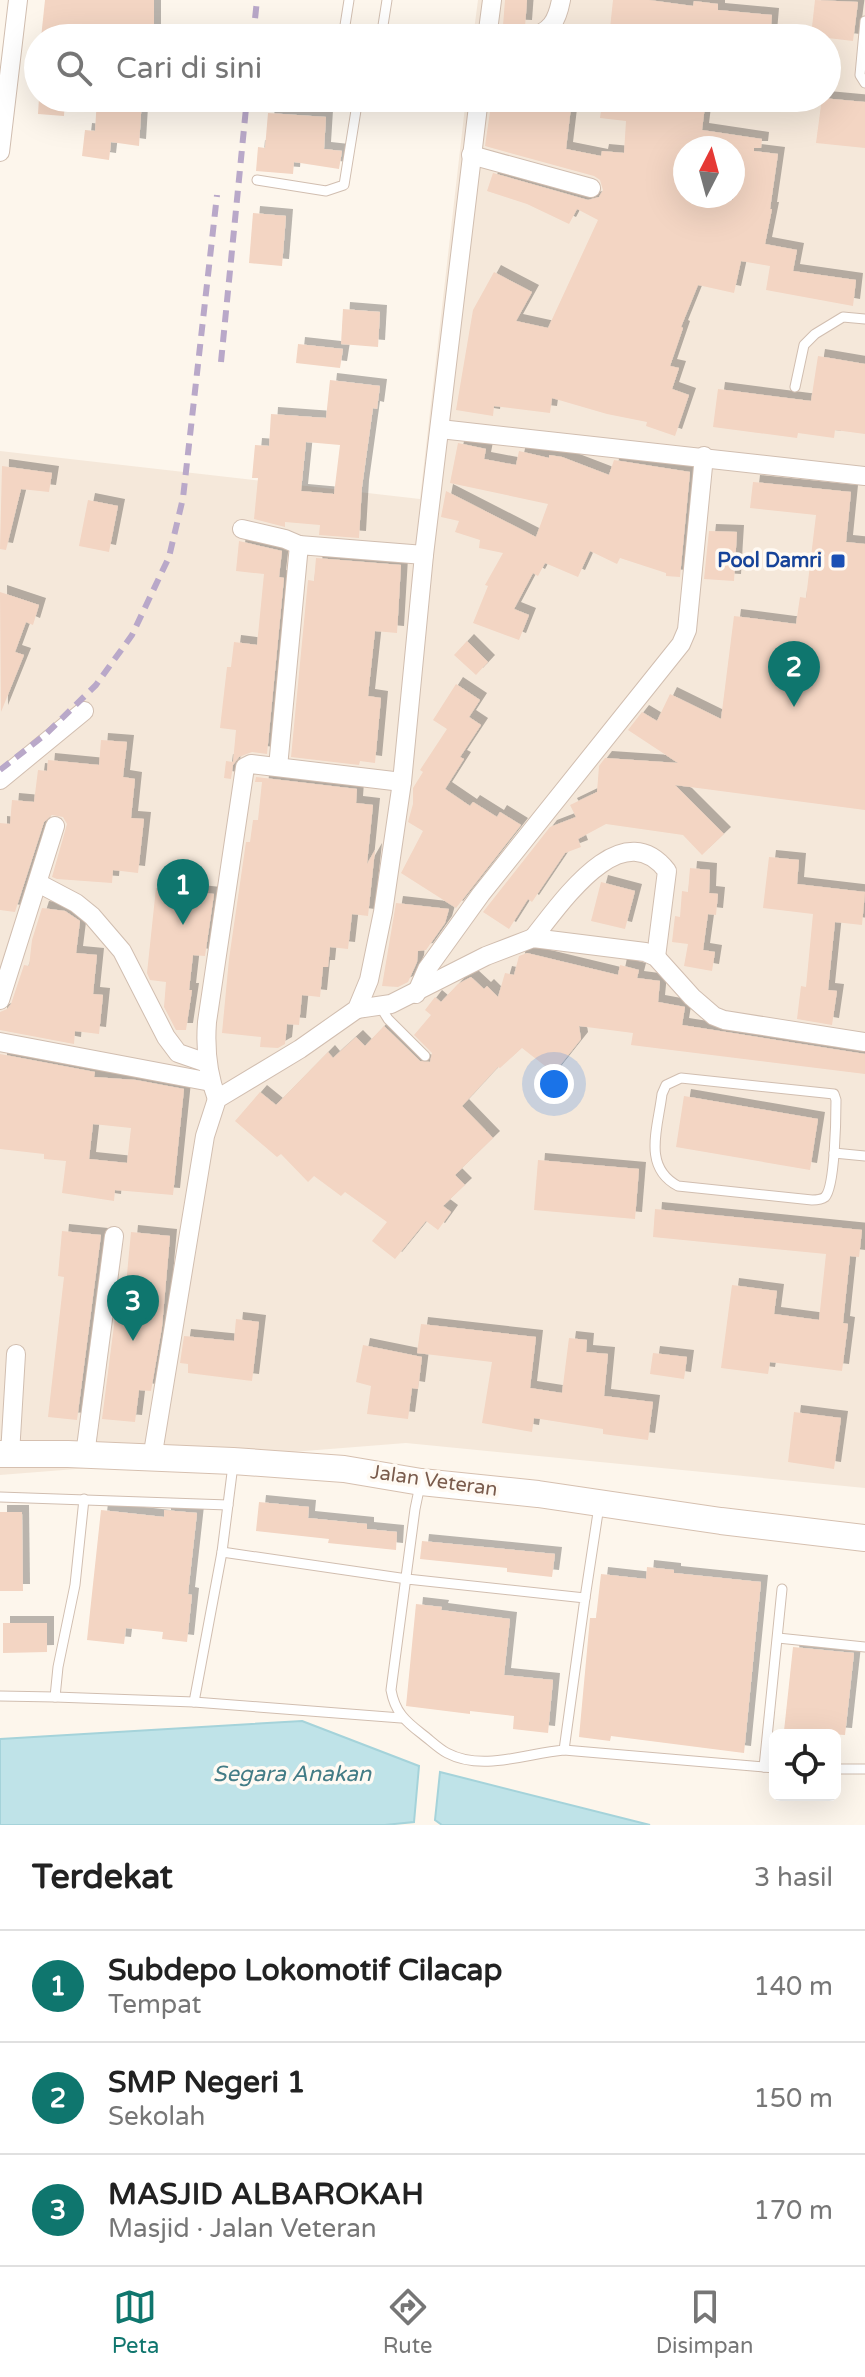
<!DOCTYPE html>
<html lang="id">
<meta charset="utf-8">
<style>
body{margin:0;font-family:"Varela Round",sans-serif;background:#f2f2f2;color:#222}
.controls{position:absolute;right:24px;bottom:24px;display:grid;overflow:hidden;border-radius:12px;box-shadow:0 8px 32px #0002}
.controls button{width:72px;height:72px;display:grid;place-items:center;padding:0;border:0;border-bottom:2px solid #e0e0e0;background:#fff;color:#222;font:40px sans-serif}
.compass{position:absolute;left:673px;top:136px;width:72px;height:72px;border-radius:50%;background:#fff;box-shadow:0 8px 32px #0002;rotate:6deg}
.you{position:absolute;left:554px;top:1084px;width:28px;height:28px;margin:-20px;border:6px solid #fff;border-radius:50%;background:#1a73e8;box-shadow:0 0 0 12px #1a73e833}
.badge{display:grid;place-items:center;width:52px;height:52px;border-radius:50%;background:#0f766e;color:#fff;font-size:26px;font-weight:700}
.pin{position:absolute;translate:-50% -66px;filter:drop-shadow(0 2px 4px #0008)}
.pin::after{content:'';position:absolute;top:42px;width:28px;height:24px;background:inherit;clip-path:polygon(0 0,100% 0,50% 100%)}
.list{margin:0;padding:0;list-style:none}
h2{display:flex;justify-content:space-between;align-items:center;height:104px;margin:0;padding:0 32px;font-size:34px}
h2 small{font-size:26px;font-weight:400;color:#767676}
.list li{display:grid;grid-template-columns:52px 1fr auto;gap:24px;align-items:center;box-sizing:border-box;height:112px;padding:0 32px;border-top:2px solid #e0e0e0}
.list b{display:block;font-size:30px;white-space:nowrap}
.list p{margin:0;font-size:26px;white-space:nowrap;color:#767676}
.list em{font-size:26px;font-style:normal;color:#767676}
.icon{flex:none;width:44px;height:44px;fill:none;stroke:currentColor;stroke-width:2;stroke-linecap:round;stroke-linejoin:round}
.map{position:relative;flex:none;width:865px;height:1825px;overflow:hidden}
.search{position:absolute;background:#fff;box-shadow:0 8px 32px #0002;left:24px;right:24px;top:24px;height:88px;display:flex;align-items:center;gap:20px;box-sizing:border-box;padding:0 28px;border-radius:44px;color:#767676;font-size:30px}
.sheet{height:440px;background:#fff}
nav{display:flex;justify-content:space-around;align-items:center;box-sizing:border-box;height:112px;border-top:2px solid #e0e0e0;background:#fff;font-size:22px;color:#767676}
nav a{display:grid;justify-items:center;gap:4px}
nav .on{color:#0f766e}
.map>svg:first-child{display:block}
.residential{fill:#f5e8da;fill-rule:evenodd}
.water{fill:#bfe3e8;stroke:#a5d3da;stroke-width:2}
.building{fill:#f3d5c3;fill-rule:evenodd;filter:url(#shadow)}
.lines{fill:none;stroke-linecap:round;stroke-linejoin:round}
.lane-casing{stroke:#d1beb0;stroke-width:11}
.street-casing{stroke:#d1beb0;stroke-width:20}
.secondary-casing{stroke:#d6c0b0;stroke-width:28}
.lane{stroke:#fff;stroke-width:9}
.street{stroke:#fff;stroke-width:18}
.secondary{stroke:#fff;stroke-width:26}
.rail{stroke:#b9a8c9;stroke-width:6;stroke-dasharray:12 8;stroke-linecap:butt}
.transit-dot{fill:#1a4fb4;stroke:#fffaf3;stroke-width:3}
.labels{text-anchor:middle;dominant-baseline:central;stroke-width:7;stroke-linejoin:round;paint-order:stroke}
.transit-label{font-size:20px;font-weight:bold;fill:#164399;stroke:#fffaf3;text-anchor:end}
.street-label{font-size:20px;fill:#7a5c4d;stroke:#fffaf3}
.water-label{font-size:22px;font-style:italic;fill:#437c86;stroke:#fffaf3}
</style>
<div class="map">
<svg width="865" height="1825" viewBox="0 0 865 1825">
<defs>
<filter id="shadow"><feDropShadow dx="7" dy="-7" stdDeviation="0" flood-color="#0004"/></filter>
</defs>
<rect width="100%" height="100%" fill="#fdf6ec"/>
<path class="residential" d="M 478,0 L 865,0 L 865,1488 L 406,1443 L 0,1475 L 0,451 L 420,499 L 466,98 L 827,98 L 827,38 L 473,38 ZM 685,148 L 733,148 L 733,196 L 685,196 Z"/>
<g class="water">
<path d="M 302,1721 L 419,1766 L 414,1822 L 385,1825 L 0,1825 L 0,1739 Z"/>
<path d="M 440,1772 L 650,1825 L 442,1825 L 435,1820 Z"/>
</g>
<g class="building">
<path d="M 45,0 L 154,0 L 154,37 L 118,35 L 89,29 L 88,38 L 41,38 Z"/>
<path d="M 505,0 L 527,0 L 525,27 L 503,26 Z"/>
<path d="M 613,0 L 649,0 L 693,6 L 694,1 L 718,4 L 718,10 L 772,15 L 770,38 L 609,38 Z"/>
<path d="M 815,0 L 858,2 L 853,41 L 811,36 Z"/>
<path d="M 39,98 L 65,98 L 64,116 L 38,114 Z"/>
<path d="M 97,98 L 142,98 L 139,146 L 111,142 L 109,160 L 82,156 L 85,130 L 95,131 Z"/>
<path d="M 492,98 L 572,99 L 566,149 L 601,156 L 602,151 L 624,153 L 626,121 L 600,118 L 603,98 L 706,98 L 702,130 L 762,139 L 761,148 L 754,148 L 754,151 L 778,154 L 770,209 L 772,209 L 765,244 L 797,250 L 793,271 L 856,280 L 853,306 L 766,290 L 770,266 L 741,261 L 734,293 L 698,285 L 681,327 L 683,328 L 670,366 L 679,368 L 672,389 L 689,395 L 675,436 L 646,426 L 647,422 L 607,414 L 552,398 L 550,413 L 494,406 L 493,416 L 456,410 L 473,310 L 494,272 L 532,292 L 516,321 L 548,328 L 598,220 L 577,209 L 569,224 L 527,204 L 487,191 L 493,173 L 588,200 L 599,197 L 603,190 L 600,180 L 594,176 L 485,146 ZM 685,148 L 733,148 L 733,200 L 714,196 L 685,196 Z"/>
<path d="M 822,98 L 865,102 L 865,148 L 816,143 Z"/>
<path d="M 268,113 L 326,117 L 324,149 L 342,151 L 339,169 L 294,162 L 293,174 L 256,171 L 258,147 L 265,148 Z"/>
<path d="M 253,213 L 286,216 L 282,266 L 249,263 Z"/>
<path d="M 343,309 L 380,312 L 378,347 L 341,344 Z"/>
<path d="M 298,344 L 343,349 L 340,368 L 296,363 Z"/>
<path d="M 818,356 L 865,364 L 865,434 L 835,430 L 834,438 L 798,433 L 797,438 L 713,427 L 718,389 L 811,401 Z"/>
<path d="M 330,380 L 380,386 L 377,409 L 373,408 L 362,487 L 359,538 L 319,535 L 320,525 L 285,522 L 285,527 L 254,519 L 258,478 L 252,478 L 255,445 L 269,446 L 271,414 L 326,418 ZM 306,442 L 340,445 L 334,494 L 301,491 Z"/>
<path d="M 458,443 L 486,449 L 484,459 L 516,465 L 519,451 L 549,458 L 549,455 L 562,457 L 609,475 L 614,460 L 690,472 L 680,577 L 666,576 L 666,573 L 620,558 L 617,564 L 590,551 L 578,577 L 545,563 L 538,576 L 533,573 L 514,609 L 529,615 L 519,640 L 473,623 L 488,586 L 485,585 L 503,553 L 479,548 L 480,540 L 455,532 L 459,521 L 441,517 L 446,491 L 536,537 L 548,504 L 450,483 Z"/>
<path d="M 2,466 L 52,473 L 49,492 L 21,489 L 6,550 L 0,549 Z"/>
<path d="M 753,482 L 851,492 L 846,542 L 865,544 L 865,810 L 675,785 L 724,834 L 702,855 L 683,835 L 606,824 L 578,839 L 581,847 L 565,853 L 532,902 L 528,899 L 509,929 L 483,912 L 550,827 L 576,817 L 570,805 L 597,792 L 599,766 L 605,758 L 678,763 L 628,730 L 642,712 L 657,721 L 670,694 L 721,719 L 734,616 L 796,624 L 800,597 L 806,598 L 816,515 L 750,508 Z"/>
<path d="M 88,500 L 118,506 L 109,552 L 79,546 Z"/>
<path d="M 709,531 L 737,532 L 734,581 L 704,579 Z"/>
<path d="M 239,541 L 282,551 L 279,577 L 284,578 L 267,754 L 252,752 L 239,757 L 233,765 L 231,779 L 224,778 L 226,761 L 233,762 L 236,730 L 220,728 L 227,667 L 231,667 L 234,642 L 257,645 L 264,574 L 236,571 Z"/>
<path d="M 316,558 L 401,565 L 397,633 L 375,631 L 368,696 L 381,698 L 375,763 L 360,761 L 359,765 L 291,757 L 308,580 L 314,581 Z"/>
<path d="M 0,592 L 39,605 L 33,625 L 26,622 L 15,652 L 24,655 L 1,712 Z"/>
<path d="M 467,641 L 488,662 L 476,675 L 454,655 Z"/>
<path d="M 456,684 L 480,700 L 469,717 L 481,725 L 460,757 L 464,759 L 445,789 L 470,806 L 473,802 L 497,817 L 500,812 L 521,825 L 456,908 L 401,873 L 423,831 L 408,822 L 413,804 L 413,788 L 423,772 L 420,770 L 447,729 L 433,720 Z"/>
<path d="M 101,740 L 127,742 L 123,777 L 135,779 L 131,818 L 144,819 L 138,873 L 113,870 L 112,883 L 57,879 L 52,877 L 67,824 L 63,817 L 52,815 L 44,822 L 15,912 L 0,910 L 0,823 L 10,824 L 12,800 L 34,802 L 38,770 L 47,771 L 48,760 L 99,765 Z"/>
<path d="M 256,777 L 357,789 L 356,803 L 373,805 L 367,864 L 375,850 L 368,916 L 352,914 L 348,949 L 330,947 L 328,967 L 323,967 L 320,997 L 302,995 L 299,1025 L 287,1024 L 285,1044 L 278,1048 L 260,1047 L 261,1037 L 222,1033 L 229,959 L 246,842 L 250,842 L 253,820 L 258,820 L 262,782 L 255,782 Z"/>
<path d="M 769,857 L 799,860 L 797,884 L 865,892 L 862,925 L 835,922 L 828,990 L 837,991 L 832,1025 L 797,1019 L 801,986 L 806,987 L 813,914 L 763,908 Z"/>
<path d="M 690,868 L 710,870 L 709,893 L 718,894 L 716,915 L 708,914 L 703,950 L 715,952 L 712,971 L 684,966 L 688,944 L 672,942 L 675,916 L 680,917 L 682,891 L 688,892 Z"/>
<path d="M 601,882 L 635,891 L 625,929 L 591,921 Z"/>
<path d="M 156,888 L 214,894 L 205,956 L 193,955 L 189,990 L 192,990 L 186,1030 L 176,1030 L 164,1007 L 166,982 L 150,980 L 147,973 Z"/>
<path d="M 396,903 L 449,909 L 445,923 L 426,950 L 418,951 L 417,962 L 408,982 L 398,987 L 382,986 Z"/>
<path d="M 42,908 L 65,911 L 80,921 L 76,953 L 97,955 L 93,994 L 103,995 L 99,1034 L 75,1031 L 74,1044 L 0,1030 L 0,1012 L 7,1009 L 11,1004 L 24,965 L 29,966 L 32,940 Z"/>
<path d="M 527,953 L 618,975 L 620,965 L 639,970 L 637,978 L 660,981 L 658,1002 L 685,1007 L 682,1025 L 865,1054 L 865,1074 L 631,1045 L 633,1033 L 579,1026 L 581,1039 L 554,1073 L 522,1048 L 500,1068 L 498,1067 L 462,1106 L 493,1138 L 455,1175 L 465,1185 L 443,1206 L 451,1212 L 438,1230 L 426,1221 L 395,1259 L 372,1241 L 387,1222 L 345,1192 L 341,1196 L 314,1176 L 308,1182 L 281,1154 L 277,1157 L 235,1121 L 260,1092 L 276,1105 L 328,1052 L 333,1058 L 356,1037 L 365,1046 L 384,1026 L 420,1061 L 430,1062 L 432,1053 L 414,1035 L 431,1015 L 425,1010 L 435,997 L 441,1002 L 458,984 L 471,977 L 484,989 L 487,986 L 498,997 L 505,973 L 514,975 L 519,956 Z"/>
<path d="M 0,1054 L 95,1072 L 94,1077 L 136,1080 L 184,1089 L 173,1195 L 115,1190 L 114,1201 L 62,1193 L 66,1161 L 44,1159 L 44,1154 L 0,1149 ZM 93,1124 L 131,1128 L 127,1163 L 89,1159 Z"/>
<path d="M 684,1096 L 818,1119 L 810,1170 L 676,1147 Z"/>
<path d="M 538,1160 L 639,1169 L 635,1219 L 534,1210 Z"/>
<path d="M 655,1209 L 862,1230 L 859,1257 L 850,1256 L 843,1323 L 848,1324 L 842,1371 L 770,1362 L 768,1374 L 721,1368 L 732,1285 L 777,1291 L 774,1314 L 819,1320 L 826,1254 L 653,1237 Z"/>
<path d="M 62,1231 L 101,1235 L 77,1420 L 48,1417 L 64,1277 L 58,1276 Z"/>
<path d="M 131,1232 L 170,1236 L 162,1327 L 151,1391 L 139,1390 L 135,1422 L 102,1419 L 118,1294 L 125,1295 Z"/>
<path d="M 236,1319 L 259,1322 L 252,1381 L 188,1373 L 188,1364 L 180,1363 L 184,1336 L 234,1341 Z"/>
<path d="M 421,1324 L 536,1337 L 530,1388 L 562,1393 L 569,1338 L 587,1340 L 586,1352 L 608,1354 L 604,1396 L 653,1402 L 648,1440 L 603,1434 L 603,1429 L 534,1418 L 532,1432 L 482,1423 L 492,1362 L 417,1353 Z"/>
<path d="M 363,1345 L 422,1357 L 418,1389 L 412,1388 L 408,1419 L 367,1414 L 371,1386 L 356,1382 Z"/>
<path d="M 653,1353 L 687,1357 L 684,1379 L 650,1374 Z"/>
<path d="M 794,1412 L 841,1418 L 834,1469 L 788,1462 Z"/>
<path d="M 259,1502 L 309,1507 L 308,1518 L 367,1524 L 367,1529 L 397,1532 L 396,1550 L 328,1543 L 329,1539 L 256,1531 Z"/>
<path d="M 101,1510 L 164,1517 L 164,1510 L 197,1513 L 188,1594 L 192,1595 L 187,1642 L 162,1639 L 163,1632 L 126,1628 L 124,1644 L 87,1640 Z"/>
<path d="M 0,1512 L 22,1512 L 23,1591 L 0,1591 Z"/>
<path d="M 422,1541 L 555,1554 L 552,1577 L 507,1572 L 507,1568 L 420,1559 Z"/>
<path d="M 647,1567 L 674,1570 L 674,1573 L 761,1582 L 744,1753 L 611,1736 L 610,1741 L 579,1737 L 590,1618 L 596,1618 L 601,1574 L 646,1579 Z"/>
<path d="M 416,1604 L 442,1607 L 441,1610 L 510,1619 L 504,1675 L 553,1680 L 548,1733 L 513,1729 L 514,1716 L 470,1711 L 470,1714 L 406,1706 Z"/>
<path d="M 3,1623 L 47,1623 L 47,1652 L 3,1653 Z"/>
<path d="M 793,1647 L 854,1653 L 845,1735 L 784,1731 Z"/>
</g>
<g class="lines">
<g class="lane-casing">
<g id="lane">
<path d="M 865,21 L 860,75 L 865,83"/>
<path d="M 343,38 L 349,0"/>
<path d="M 381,38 L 387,0"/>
<path d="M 257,180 L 326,191 L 344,185 L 358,98"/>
<path d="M 795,387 L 804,345 L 815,334 L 843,317 L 865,319"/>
<path d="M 380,1006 L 388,1019 L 425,1056"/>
<path d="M 681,1078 L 834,1094 L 836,1100 C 836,1117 835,1187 825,1197 C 821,1200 817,1200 812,1200 L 678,1186 C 642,1167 658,1128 662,1094 L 666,1085 Z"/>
<path d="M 834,1153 L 865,1156"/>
<path d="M 0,1497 L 228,1505"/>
<path d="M 84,1499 L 75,1585 L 58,1667 L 55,1697 L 194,1702 L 401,1718"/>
<path d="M 222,1552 L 407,1579 L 585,1598 L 564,1750 C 527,1753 483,1772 447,1753 C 439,1749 430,1740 422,1734 C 405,1721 395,1712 391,1690 L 415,1509 L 420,1485"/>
<path d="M 585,1598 L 599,1506"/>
<path d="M 778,1638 L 865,1647"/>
<path d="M 0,1696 L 55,1697"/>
<path d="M 194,1702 L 222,1552 L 233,1465"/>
<path d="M 564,1750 L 775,1768"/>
<path d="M 764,1767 L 782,1589"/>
<path d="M 835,1769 L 865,1769"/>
</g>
</g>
<g class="street-casing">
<g id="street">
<path d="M 487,38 L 492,0"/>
<path d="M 529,38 C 551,32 557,21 561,0"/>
<path d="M 0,152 L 18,0"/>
<path d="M 471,155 L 591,188"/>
<path d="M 440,429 L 865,476"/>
<path d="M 242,529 L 285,539 L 299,545"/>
<path d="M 278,767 L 299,545 L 424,555"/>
<path d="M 0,780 L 84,711"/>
<path d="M 38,883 L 76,903 L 92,916 L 122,951 L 166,1037 L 178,1053 L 207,1063"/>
<path d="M 533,938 C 560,905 621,812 667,871 L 656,957"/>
<path d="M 416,994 L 427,969 L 481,894 L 681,644 L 687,630 L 704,456"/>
<path d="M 0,1000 L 55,826"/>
<path d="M 357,1009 L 391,1004 L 486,956 L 533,938 L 645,952 L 656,957 L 692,997 L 714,1016 L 724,1020 L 865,1042"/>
<path d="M 0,1042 L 211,1082"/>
<path d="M 217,1099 C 207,1073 205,1049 207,1022 L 245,767 L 251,764 L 402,782"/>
<path d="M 10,1454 L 16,1354"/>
<path d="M 85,1455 L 114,1236"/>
<path d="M 152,1459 L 205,1136 L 217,1099 L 300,1049 L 357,1009 L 369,980 L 383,912 L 402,782 L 424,555 L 479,98"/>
</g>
</g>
<g class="secondary-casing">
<path id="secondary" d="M 0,1454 L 68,1454 L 233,1461 L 344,1469 L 421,1482 L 538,1494 L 721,1521 L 865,1538"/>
</g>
<use href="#lane" class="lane"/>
<use href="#street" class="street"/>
<use href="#secondary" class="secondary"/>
<g class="rail">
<path d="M 253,38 L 257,0"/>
<path d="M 221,362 L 247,98"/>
<path d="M 0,770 L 46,734 L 96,685 L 132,635 L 169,557 L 183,498 L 217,195"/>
</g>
</g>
<rect class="transit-dot" x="830" y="553" width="16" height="16" rx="4"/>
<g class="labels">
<g class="transit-label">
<text x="822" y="561">Pool Damri</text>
</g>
<g class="street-label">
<text transform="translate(434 1481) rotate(8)">Jalan Veteran</text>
</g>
<g class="water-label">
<text x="292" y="1774">Segara Anakan</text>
</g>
</g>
</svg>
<div class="controls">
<button><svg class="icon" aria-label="locate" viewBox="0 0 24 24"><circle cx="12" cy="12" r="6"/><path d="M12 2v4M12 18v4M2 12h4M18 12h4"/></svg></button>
</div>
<svg class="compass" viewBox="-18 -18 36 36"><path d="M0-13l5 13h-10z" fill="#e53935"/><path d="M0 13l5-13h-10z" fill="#767676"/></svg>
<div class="you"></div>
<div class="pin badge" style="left:183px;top:925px">1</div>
<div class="pin badge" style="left:794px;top:707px">2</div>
<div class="pin badge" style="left:133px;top:1341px">3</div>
<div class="search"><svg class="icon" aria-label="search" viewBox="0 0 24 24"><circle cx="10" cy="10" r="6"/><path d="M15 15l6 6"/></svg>Cari di sini</div>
</div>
<section class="sheet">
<h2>Terdekat<small>3 hasil</small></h2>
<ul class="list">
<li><span class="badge">1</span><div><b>Subdepo Lokomotif Cilacap</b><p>Tempat</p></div><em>140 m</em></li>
<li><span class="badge">2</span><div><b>SMP Negeri 1</b><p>Sekolah</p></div><em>150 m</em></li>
<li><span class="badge">3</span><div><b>MASJID ALBAROKAH</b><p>Masjid · Jalan Veteran</p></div><em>170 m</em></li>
</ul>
</section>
<nav>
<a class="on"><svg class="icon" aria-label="map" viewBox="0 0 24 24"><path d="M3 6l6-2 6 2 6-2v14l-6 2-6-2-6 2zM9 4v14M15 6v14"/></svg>Peta</a>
<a><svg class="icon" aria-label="directions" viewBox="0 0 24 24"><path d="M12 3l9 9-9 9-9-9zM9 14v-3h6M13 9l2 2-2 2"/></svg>Rute</a>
<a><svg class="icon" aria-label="saved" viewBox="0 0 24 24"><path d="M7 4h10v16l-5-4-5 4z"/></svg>Disimpan</a>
</nav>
